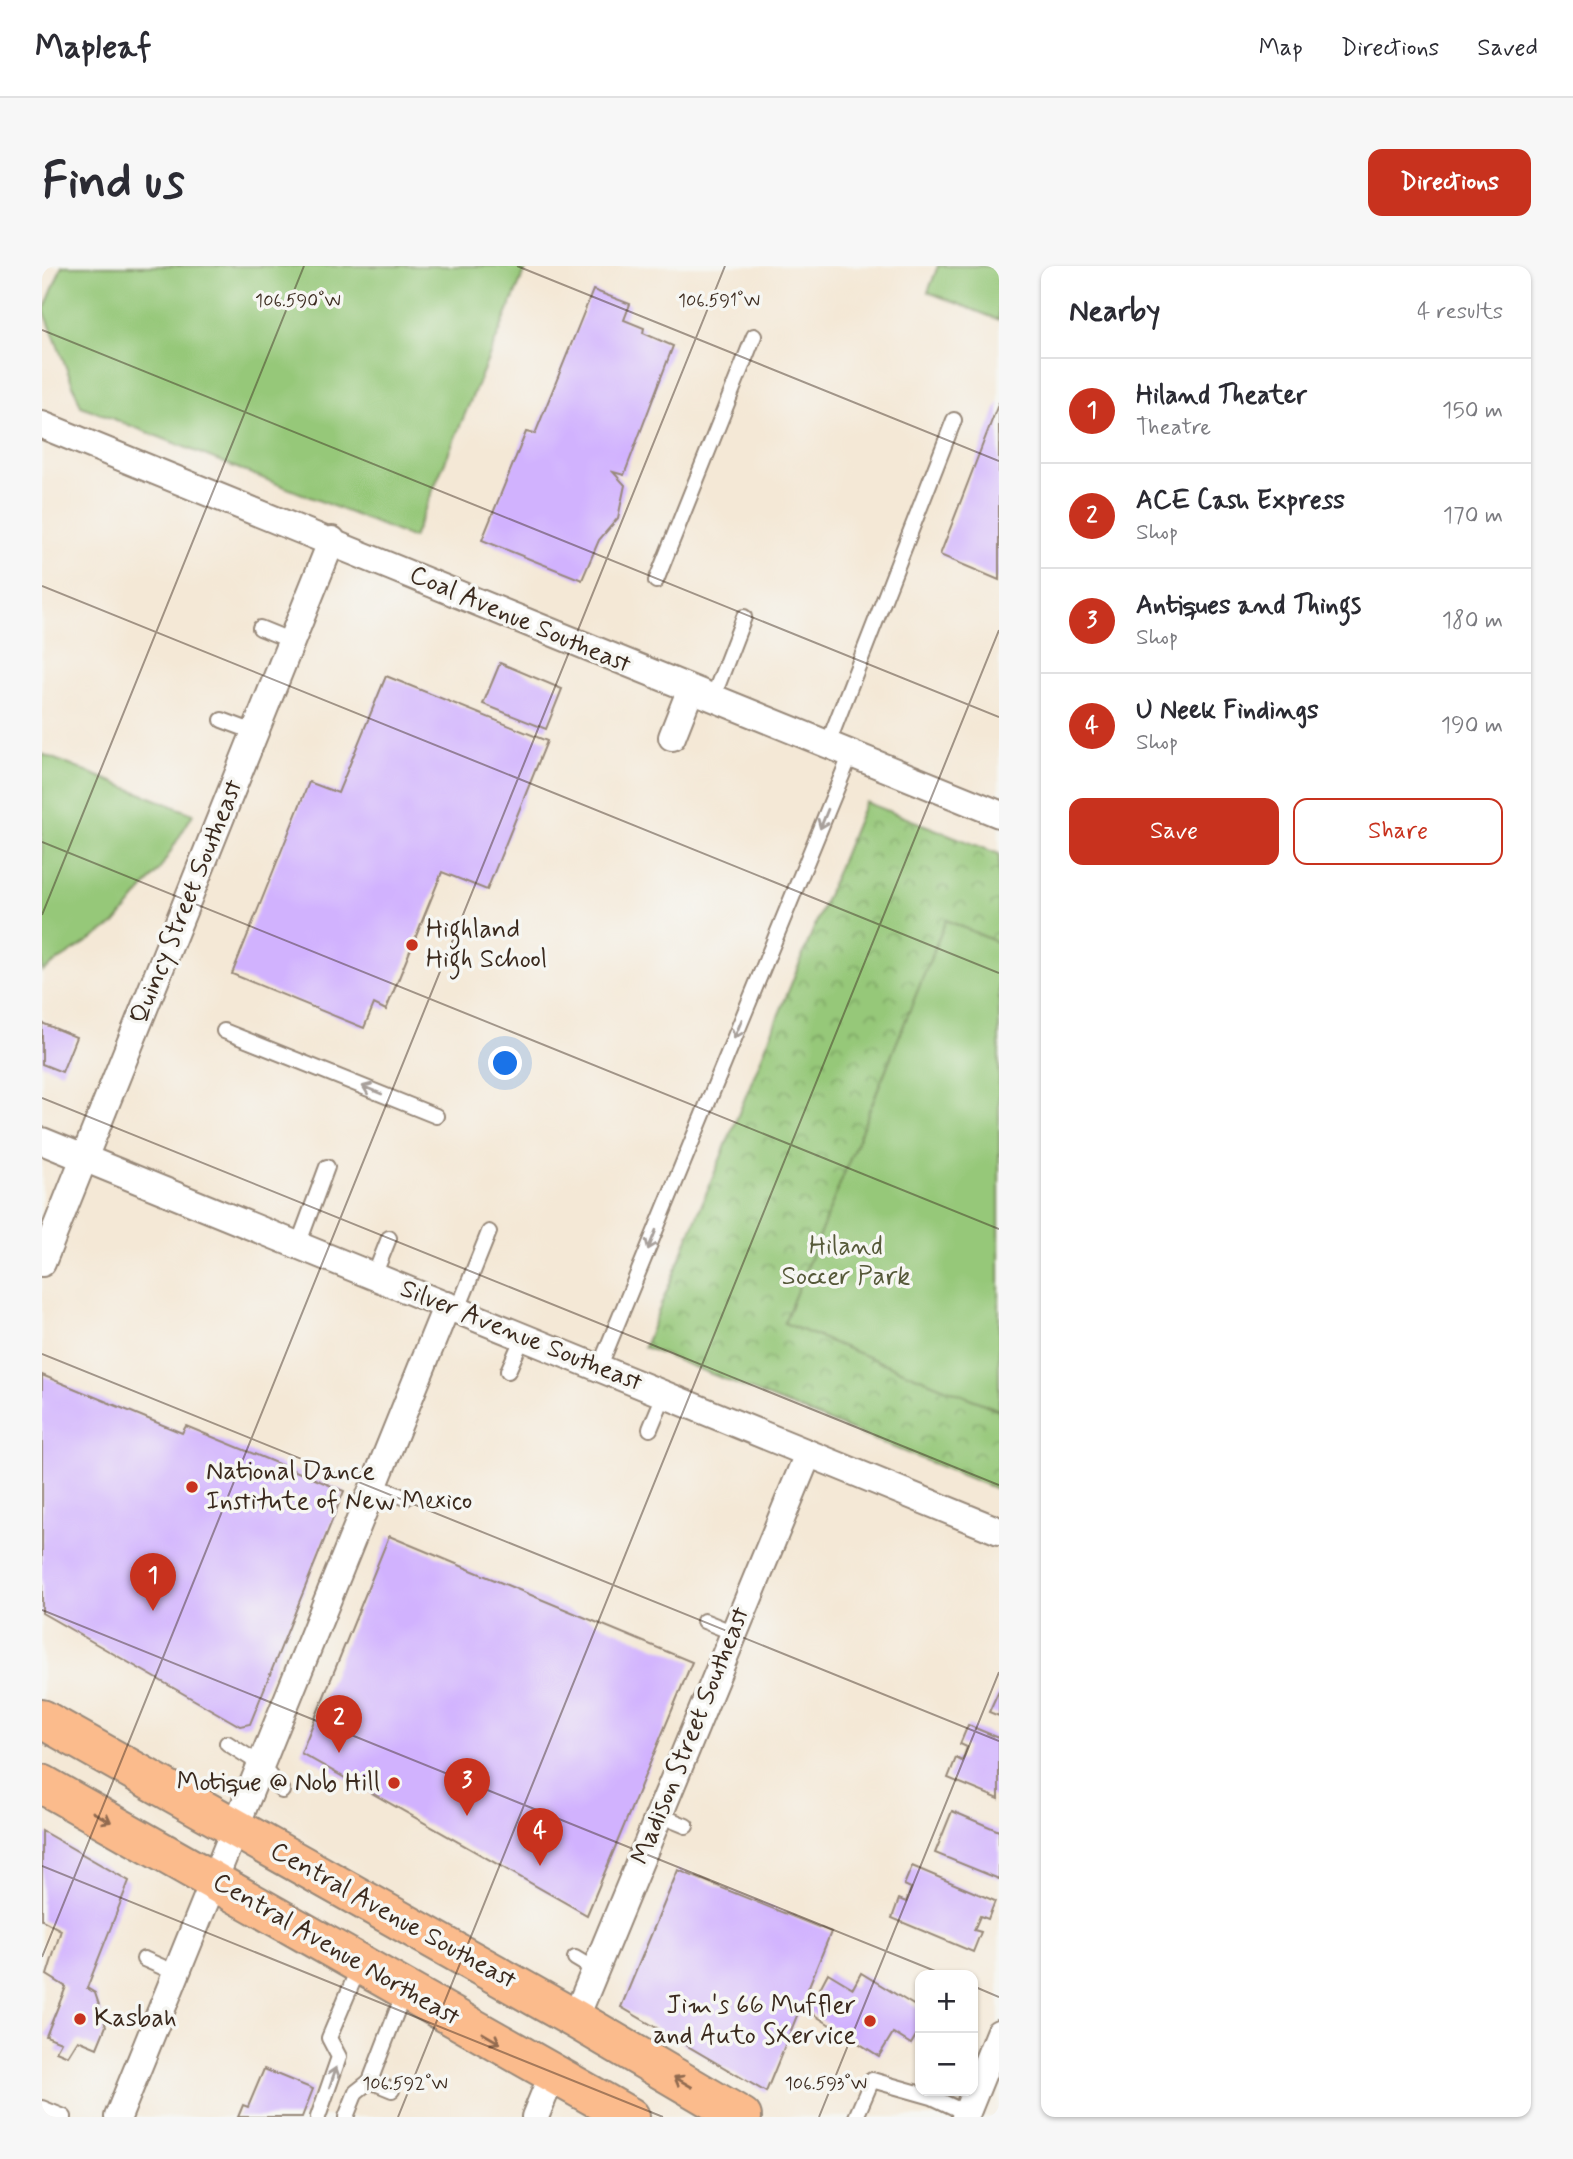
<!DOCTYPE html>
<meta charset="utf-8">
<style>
body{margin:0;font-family:Mynerve,sans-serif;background:#f7f7f7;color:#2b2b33}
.controls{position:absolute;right:21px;bottom:21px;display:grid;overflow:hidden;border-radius:14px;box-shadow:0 2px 5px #0004}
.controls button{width:63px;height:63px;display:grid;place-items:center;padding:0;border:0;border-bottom:2px solid #e1e1e2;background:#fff;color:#2b2b33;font:35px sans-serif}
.you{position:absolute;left:464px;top:798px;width:24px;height:24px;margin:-18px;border:5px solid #fff;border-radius:50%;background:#1a73e8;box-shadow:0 0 0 10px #1a73e833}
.badge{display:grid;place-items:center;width:46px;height:46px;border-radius:50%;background:#c8321e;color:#fff;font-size:23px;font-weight:700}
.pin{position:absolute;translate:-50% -58px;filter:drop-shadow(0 2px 4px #0008)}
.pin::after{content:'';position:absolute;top:37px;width:24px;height:21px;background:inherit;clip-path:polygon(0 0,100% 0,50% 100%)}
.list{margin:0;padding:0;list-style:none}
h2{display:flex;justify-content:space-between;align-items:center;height:91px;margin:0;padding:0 28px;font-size:30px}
h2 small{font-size:23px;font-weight:400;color:#7c7c81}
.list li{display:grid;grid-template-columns:46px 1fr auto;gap:21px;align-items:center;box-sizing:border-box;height:105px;padding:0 28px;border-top:2px solid #e1e1e2}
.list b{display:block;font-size:26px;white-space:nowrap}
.list p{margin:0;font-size:23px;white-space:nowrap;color:#7c7c81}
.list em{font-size:23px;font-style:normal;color:#7c7c81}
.actions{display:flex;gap:14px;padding:21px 28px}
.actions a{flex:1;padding:16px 0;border:2px solid #c8321e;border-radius:14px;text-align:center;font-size:24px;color:#c8321e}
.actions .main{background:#c8321e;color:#fff}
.map{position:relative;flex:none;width:957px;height:1851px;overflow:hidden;border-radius:14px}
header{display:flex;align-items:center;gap:42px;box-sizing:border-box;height:98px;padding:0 35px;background:#fff;border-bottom:2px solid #e1e1e2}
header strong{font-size:33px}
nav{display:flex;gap:38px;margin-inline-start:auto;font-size:24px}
.intro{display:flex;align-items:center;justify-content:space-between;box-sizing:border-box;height:168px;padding:0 42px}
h1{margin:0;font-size:49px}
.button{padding:18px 32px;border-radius:14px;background:#c8321e;color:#fff;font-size:24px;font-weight:700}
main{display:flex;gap:42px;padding:0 42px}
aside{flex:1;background:#fff;border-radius:14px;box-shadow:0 2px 5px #0004}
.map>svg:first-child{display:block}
.park{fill:url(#park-crowns);stroke:#68794c;stroke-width:2}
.garden{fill:#96c879;stroke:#68794c;stroke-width:2}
.building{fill:#d1b2fe}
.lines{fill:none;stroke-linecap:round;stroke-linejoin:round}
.lane-casing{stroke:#98897a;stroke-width:18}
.street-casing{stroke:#98897a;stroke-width:30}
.primary-casing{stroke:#98897a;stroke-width:42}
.lane{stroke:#fff;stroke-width:14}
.street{stroke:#fff;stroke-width:26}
.primary{stroke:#fbbb8c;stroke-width:38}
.oneway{stroke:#a79f9a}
.oneway2{stroke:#916b50}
.ticks{fill:none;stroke:#3b2a1e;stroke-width:2;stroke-opacity:0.45}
.poi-dot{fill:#c8321e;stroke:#f6f6f2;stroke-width:2.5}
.labels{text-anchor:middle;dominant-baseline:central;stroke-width:7;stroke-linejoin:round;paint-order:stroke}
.street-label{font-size:26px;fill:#3b2a1e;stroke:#f6f6f2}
.poi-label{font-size:26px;fill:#3b2a1e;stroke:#f6f6f2;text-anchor:start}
.park-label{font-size:26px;fill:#565939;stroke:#f6f6f2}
.ticks-label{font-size:18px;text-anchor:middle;fill:#3b2a1e;stroke:#f6f6f2;stroke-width:7;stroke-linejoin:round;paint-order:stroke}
</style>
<header>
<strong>Mapleaf</strong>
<nav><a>Map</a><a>Directions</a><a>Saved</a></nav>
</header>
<div class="intro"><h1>Find us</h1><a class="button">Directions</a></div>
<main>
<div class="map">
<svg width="957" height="1851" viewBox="0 0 957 1851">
<defs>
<pattern id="park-crowns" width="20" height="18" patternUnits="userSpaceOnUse" patternTransform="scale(1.75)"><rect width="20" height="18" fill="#96c879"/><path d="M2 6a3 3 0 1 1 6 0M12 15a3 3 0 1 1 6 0" fill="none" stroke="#7ca363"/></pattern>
</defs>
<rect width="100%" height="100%" fill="#f6f6f2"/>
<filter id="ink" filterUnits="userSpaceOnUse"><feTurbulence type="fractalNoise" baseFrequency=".0143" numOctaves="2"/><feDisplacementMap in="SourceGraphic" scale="14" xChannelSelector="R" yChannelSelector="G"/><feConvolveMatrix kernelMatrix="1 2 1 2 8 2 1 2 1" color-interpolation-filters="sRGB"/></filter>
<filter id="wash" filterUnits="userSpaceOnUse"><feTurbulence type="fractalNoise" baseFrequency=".00686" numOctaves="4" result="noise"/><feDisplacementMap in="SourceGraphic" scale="28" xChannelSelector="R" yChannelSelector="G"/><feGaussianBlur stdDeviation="1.57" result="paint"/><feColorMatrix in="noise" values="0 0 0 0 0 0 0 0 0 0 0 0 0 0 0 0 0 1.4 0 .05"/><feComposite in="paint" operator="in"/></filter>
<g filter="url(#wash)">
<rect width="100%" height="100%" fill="#f4e8d6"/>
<path class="park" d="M 823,536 L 957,588 L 957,1224 L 602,1081 Z"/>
<g class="garden">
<path d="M 20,0 L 485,0 L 371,272 L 39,140 L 2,44 Z"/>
<path d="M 896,0 L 957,0 L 957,54 L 886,26 Z"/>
<path d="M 0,488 L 151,548 L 118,603 L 73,658 L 0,705 Z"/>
<path d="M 904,654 L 957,677 L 957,1144 L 742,1057 Z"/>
</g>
<g id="blocks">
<g class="building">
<path d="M 551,24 L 588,38 L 582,54 L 602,62 L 601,67 L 631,80 L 582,209 L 571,206 L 583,219 L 576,252 L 557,274 L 540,314 L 440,274 L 484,166 L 493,168 Z"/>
<path d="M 957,136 L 957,314 L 898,289 Z"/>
<path d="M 458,397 L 520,423 L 504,463 L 441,438 Z"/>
<path d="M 344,410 L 505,475 L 445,624 L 400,606 L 344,744 L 332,738 L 322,762 L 190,708 L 267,516 L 296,527 Z"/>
<path d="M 0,757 L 34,771 L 20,806 L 0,798 Z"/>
<path d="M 0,1109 L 140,1167 L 144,1160 L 302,1225 L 208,1458 L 198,1460 L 0,1347 Z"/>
<path d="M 347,1270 L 650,1396 L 545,1649 L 259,1487 Z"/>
<path d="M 957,1424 L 957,1450 L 947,1446 Z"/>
<path d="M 926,1459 L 957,1472 L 957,1533 L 906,1512 L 914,1492 L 920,1495 L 925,1481 L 918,1478 Z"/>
<path d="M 910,1545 L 957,1565 L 957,1613 L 893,1587 Z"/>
<path d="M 0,1565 L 87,1615 L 45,1722 L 53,1727 L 64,1760 L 55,1782 L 36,1774 L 26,1790 L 14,1785 L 19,1776 L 4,1770 L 24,1721 L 5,1709 L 19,1664 L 0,1654 Z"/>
<path d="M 870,1600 L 953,1635 L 946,1653 L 938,1650 L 932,1664 L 939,1666 L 931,1686 L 850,1652 L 857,1633 L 864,1636 L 869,1622 L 862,1619 Z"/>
<path d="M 636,1604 L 789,1666 L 724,1826 L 579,1741 Z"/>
<path d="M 786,1707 L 811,1722 L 819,1707 L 878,1743 L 878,1763 L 869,1778 L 851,1767 L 837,1790 L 766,1745 Z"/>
<path d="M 222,1803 L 271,1823 L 260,1851 L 196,1851 L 201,1839 L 206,1841 Z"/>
</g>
</g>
</g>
<g filter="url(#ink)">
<use href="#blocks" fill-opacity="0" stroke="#98897a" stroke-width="2"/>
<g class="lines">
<g class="lane-casing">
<g id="lane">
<path d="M 614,315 L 712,70"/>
<path d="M 218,362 L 250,375"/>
<path d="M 670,434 L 702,351"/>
<path d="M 180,454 L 212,466"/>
<path d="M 785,480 L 912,154"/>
<path d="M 182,765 L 394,850"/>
<path d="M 256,979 L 285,901"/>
<path d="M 332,1010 L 347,972"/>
<path d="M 416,1043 L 447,966"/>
<path d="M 557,1102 L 808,490"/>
<path d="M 466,1105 L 481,1071"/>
<path d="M 608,1163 L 622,1129"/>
<path d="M 332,1219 L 364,1232"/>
<path d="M 662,1355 L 692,1367"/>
<path d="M 185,1477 L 218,1498 L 240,1525"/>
<path d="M 617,1549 L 644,1560"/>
<path d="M 533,1692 L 553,1704"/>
<path d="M 102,1693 L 134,1707"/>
<path d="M 350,1824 L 328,1815 L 363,1724"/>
<path d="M 0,1842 L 22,1851"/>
<path d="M 276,1851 L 297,1791 L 287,1772 L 317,1701"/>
<path d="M 304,1851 L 314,1826 L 328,1815"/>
<path d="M 814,1851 L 830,1814 L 890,1831 L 924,1847"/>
</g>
</g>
<g class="street-casing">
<g id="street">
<path d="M 0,159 C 320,287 637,420 957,548"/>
<path d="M 630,471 L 648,425"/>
<path d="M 0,875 L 957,1265"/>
<path d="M 0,997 L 290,274"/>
<path d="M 533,1753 L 766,1188"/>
<path d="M 76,1851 L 405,1039"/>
<path d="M 493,1851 L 511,1807"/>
<path d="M 923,1851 L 957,1767"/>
</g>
</g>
<g class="primary-casing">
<g id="primary">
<path d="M 0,1453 L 533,1753 L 700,1851"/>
<path d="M 0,1518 L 588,1851"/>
</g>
</g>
<use href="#lane" class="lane"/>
<use href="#street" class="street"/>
<use href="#primary" class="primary"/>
</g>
<defs><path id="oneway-shaft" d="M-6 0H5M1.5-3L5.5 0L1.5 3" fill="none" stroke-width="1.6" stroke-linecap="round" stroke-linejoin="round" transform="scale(1.75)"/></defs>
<g class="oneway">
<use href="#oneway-shaft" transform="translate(782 553) rotate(112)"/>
<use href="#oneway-shaft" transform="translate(696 763) rotate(112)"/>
<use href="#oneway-shaft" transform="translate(330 824) rotate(-158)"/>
<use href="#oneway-shaft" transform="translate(610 974) rotate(112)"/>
<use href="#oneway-shaft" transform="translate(291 1811) rotate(-71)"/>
</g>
<g class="oneway2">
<use href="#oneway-shaft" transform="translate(60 1551) rotate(29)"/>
<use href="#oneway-shaft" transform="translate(449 1772) rotate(30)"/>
<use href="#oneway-shaft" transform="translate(641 1816) rotate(-150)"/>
</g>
</g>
<path class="ticks" d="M 475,0 L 957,195M 0,64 L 957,451M 0,320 L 957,707M 0,576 L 957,963M 0,649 L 262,0M 0,832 L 957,1219M 0,1088 L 957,1475M 0,1344 L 903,1709M 0,1600 L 621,1851M 0,1691 L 683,0M 931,1720 L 957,1731M 356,1851 L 957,364M 777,1851 L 957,1406"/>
<g class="poi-dot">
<circle cx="370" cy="679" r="7"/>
<circle cx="150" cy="1221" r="7"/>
<circle cx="352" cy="1517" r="7"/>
<circle cx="38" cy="1753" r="7"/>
<circle cx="828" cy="1755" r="7"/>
</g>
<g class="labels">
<g class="street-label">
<text transform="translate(478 354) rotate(23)">Coal Avenue Southeast</text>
<text transform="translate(145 636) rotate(-68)">Quincy Street Southeast</text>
<text transform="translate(479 1070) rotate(22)">Silver Avenue Southeast</text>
<text transform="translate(649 1470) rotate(-68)">Madison Street Southeast</text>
<text transform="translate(351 1650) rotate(29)">Central Avenue Southeast</text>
<text transform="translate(294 1684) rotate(30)">Central Avenue Northeast</text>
</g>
<g class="poi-label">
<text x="384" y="664">Highland<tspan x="384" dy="30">High School</tspan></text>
<text x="164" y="1206">National Dance<tspan x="164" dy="30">Institute of New Mexico</tspan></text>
<text x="338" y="1517" text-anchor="end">Motique @ Nob Hill</text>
<text x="814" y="1740" text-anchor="end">Jim's 66 Muffler<tspan x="814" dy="30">and Auto SXervice</tspan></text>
<text x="52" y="1753">Kasbah</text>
</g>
<g class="park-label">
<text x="804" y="981">Hiland<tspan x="804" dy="30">Soccer Park</tspan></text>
</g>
</g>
<g class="ticks-label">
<text x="677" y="40">106.591°W</text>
<text x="256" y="40">106.590°W</text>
<text x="363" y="1823">106.592°W</text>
<text x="784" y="1823">106.593°W</text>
</g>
</svg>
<div class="controls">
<button>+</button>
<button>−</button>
</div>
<div class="you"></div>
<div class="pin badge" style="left:111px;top:1345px">1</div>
<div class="pin badge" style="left:297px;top:1487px">2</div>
<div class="pin badge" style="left:425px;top:1550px">3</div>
<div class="pin badge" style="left:498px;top:1600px">4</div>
</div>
<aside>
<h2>Nearby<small>4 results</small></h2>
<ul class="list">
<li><span class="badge">1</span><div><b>Hiland Theater</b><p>Theatre</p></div><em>150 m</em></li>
<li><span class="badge">2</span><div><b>ACE Cash Express</b><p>Shop</p></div><em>170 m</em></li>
<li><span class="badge">3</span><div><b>Antiques and Things</b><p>Shop</p></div><em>180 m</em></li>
<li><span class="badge">4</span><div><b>U Neek Findings</b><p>Shop</p></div><em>190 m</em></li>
</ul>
<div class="actions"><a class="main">Save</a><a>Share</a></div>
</aside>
</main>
